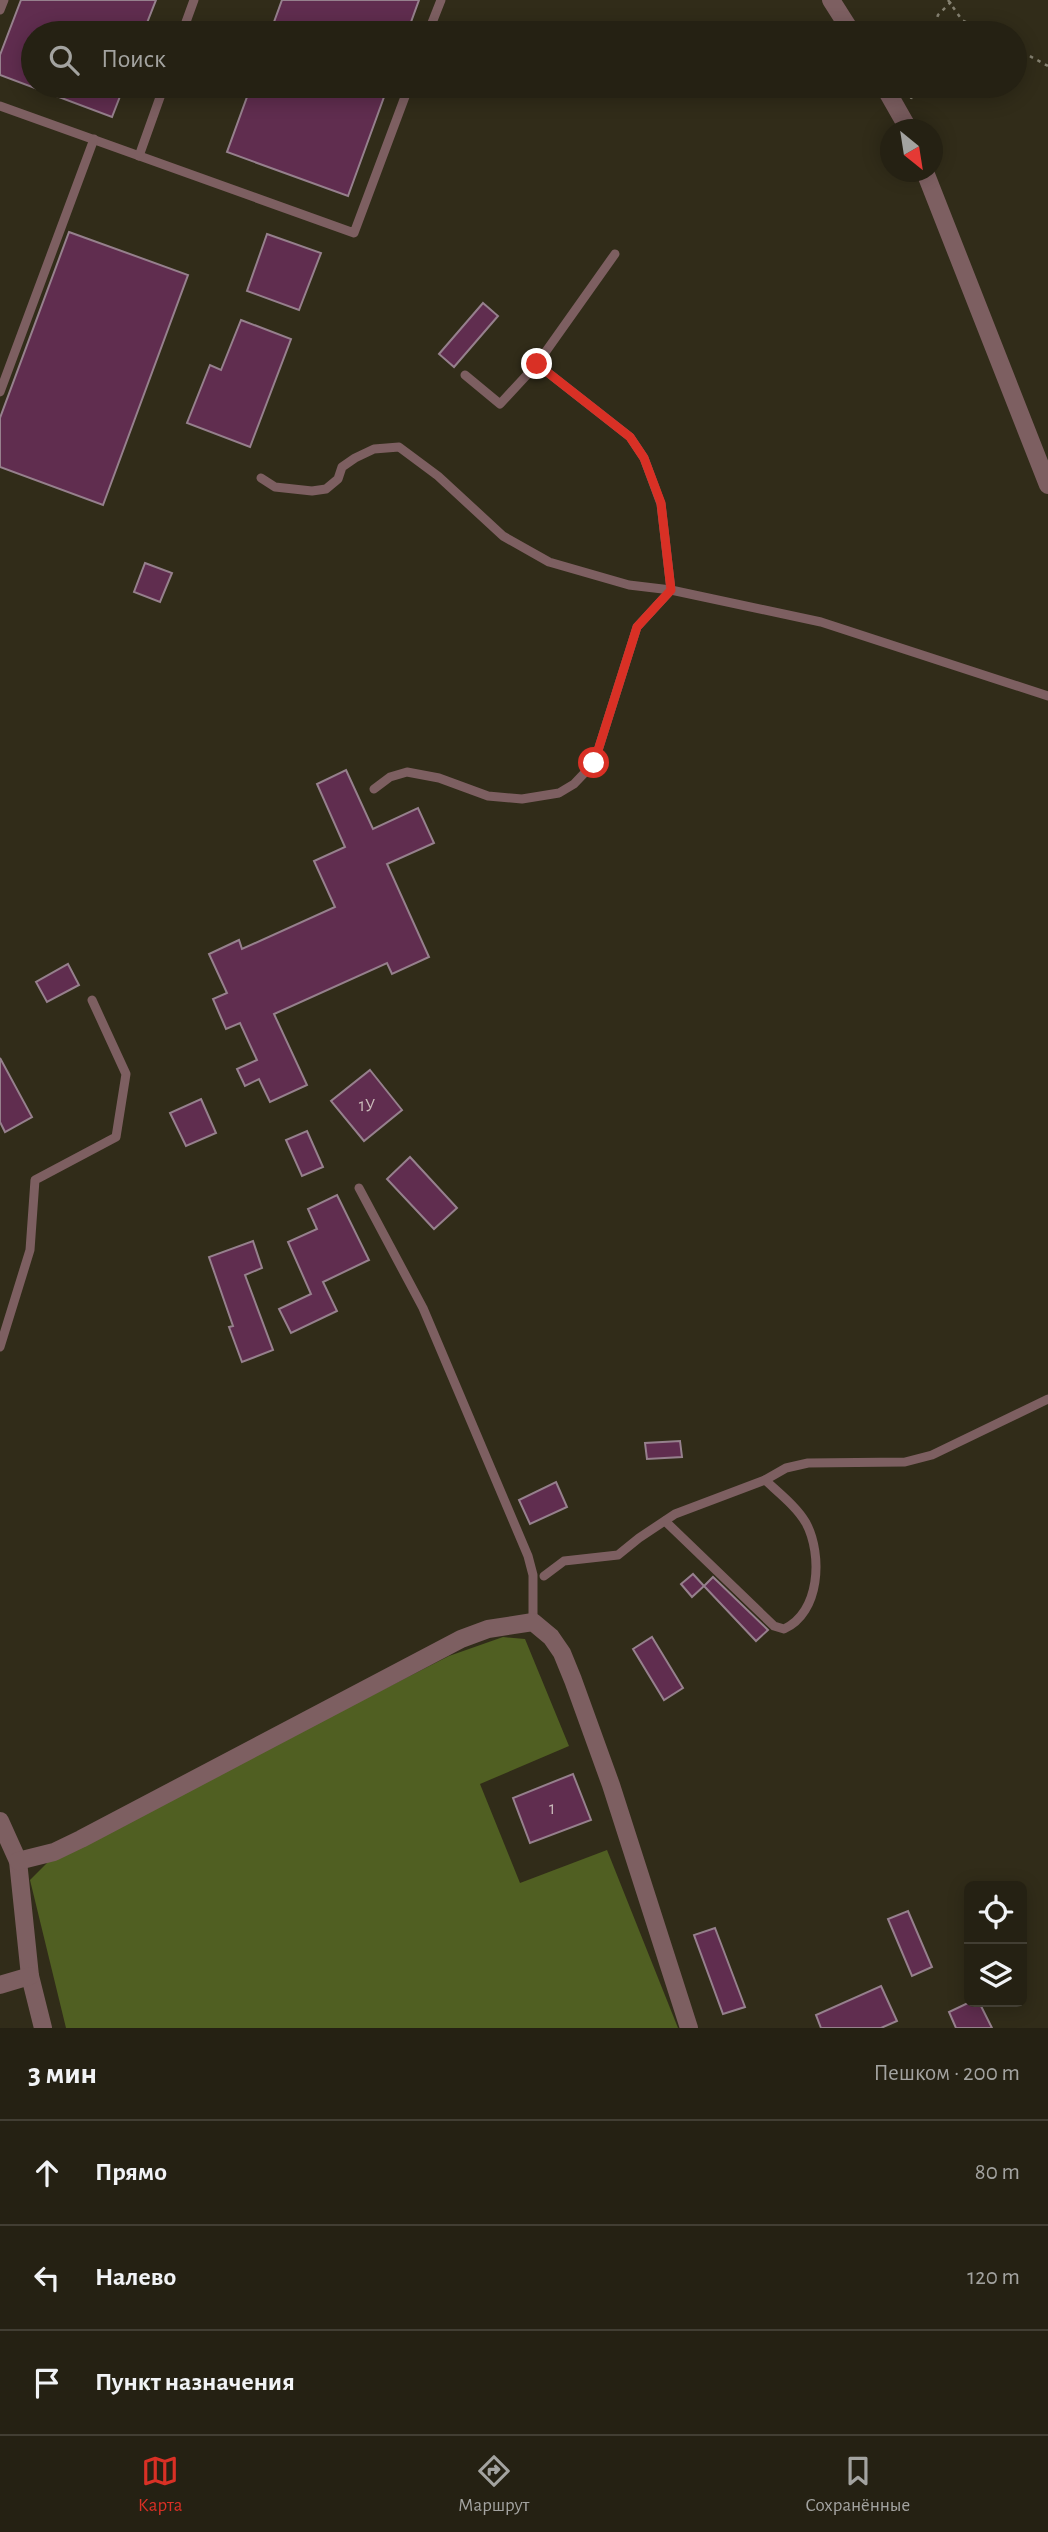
<!DOCTYPE html>
<html lang="ru">
<meta charset="utf-8">
<style>
body{margin:0;font-family:"Alegreya Sans",sans-serif;background:#2d291c;color:#f1f3f6}
.controls{position:absolute;right:21px;bottom:21px;display:grid;overflow:hidden;border-radius:10px;box-shadow:0 4px 18px #0003}
.controls button{width:63px;height:63px;display:grid;place-items:center;padding:0;border:0;border-bottom:2px solid #423e33;background:#252113;color:#f1f3f6;font:35px sans-serif}
.compass{position:absolute;left:880px;top:119px;width:63px;height:63px;border-radius:50%;background:#252113;box-shadow:0 4px 18px #0003;rotate:150deg}
.stop{position:absolute;width:21px;height:21px;margin:-16px;border:5px solid #d93025;border-radius:50%;background:#fff}
.stop.end{background:#d93025;border-color:#fff;box-shadow:0 2px 7px #0008}
.list{margin:0;padding:0;list-style:none}
h2{display:flex;justify-content:space-between;align-items:center;height:91px;margin:0;padding:0 28px;font-size:30px}
h2 small{font-size:23px;font-weight:400;color:#a3a3a0}
.list li{display:grid;grid-template-columns:46px 1fr auto;gap:21px;align-items:center;box-sizing:border-box;height:105px;padding:0 28px;border-top:2px solid #423e33}
.list b{display:block;font-size:26px;white-space:nowrap}
.list em{font-size:23px;font-style:normal;color:#a3a3a0}
.icon{flex:none;width:38px;height:38px;fill:none;stroke:currentColor;stroke-width:2;stroke-linecap:round;stroke-linejoin:round}
.map{position:relative;flex:none;width:1048px;height:2028px;overflow:hidden}
.search{position:absolute;background:#252113;box-shadow:0 4px 18px #0003;left:21px;right:21px;top:21px;height:77px;display:flex;align-items:center;gap:18px;box-sizing:border-box;padding:0 24px;border-radius:38px;color:#a3a3a0;font-size:26px}
.sheet{height:406px;background:#252113}
nav{display:flex;justify-content:space-around;align-items:center;box-sizing:border-box;height:98px;border-top:2px solid #423e33;background:#252113;font-size:19px;color:#a3a3a0}
nav a{display:grid;justify-items:center;gap:4px}
nav .on{color:#d93025}
.map>svg:first-child{display:block}
.forest{fill:#505f22}
.building{fill:#602d4f;stroke:#96808d;stroke-width:2}
.lines{fill:none;stroke-linecap:round;stroke-linejoin:round}
.path{stroke:#858171;stroke-width:2.5;stroke-dasharray:3.5 5;stroke-linecap:butt}
.service{stroke:#7d5f61;stroke-width:9}
.minor{stroke:#7d5f61;stroke-width:18}
.route{stroke:#d93025;stroke-width:9}
.labels{text-anchor:middle;dominant-baseline:central;stroke-width:5;stroke-linejoin:round;paint-order:stroke}
.number-label{font-size:18px;fill:#c8b8b8}
</style>
<div class="map">
<svg width="1048" height="2028" viewBox="0 0 1048 2028">
<rect width="100%" height="100%" fill="#312c19"/>
<path class="forest" d="M 503,1637 L 525,1639 L 569,1746 L 480,1784 L 520,1883 L 607,1850 L 678,2028 L 66,2028 L 30,1880 L 51,1859 L 449,1656 Z"/>
<g class="building">
<path d="M 21,0 L 156,0 L 143,33 L 33,33 L 33,86 L 124,86 L 112,117 L 0,75 L 0,55 Z"/>
<path d="M 282,0 L 419,0 L 407,33 L 270,33 Z"/>
<path d="M 251,86 L 388,86 L 348,196 L 227,152 Z"/>
<path d="M 69,232 L 188,275 L 103,505 L 0,467 L 0,418 Z"/>
<path d="M 267,234 L 321,253 L 299,310 L 247,291 Z"/>
<path d="M 483,303 L 498,316 L 454,367 L 439,354 Z"/>
<path d="M 241,320 L 291,339 L 250,447 L 187,423 L 210,365 L 221,370 Z"/>
<path d="M 145,563 L 172,573 L 160,602 L 134,592 Z"/>
<path d="M 346,770 L 373,829 L 418,808 L 434,843 L 387,864 L 429,957 L 392,974 L 387,963 L 274,1014 L 307,1085 L 270,1102 L 259,1079 L 245,1086 L 237,1069 L 257,1060 L 240,1023 L 226,1029 L 213,999 L 227,993 L 209,954 L 239,940 L 242,949 L 335,907 L 314,861 L 345,847 L 317,784 Z"/>
<path d="M 68,964 L 79,985 L 47,1002 L 36,982 Z"/>
<path d="M 0,1058 L 32,1117 L 5,1132 L 0,1122 Z"/>
<path d="M 370,1070 L 402,1110 L 364,1141 L 331,1101 Z"/>
<path d="M 201,1099 L 216,1133 L 186,1146 L 170,1113 Z"/>
<path d="M 307,1131 L 323,1167 L 302,1176 L 286,1140 Z"/>
<path d="M 410,1157 L 457,1208 L 434,1229 L 387,1179 Z"/>
<path d="M 337,1195 L 369,1260 L 323,1282 L 337,1311 L 291,1333 L 279,1309 L 311,1294 L 288,1242 L 317,1229 L 308,1209 Z"/>
<path d="M 253,1241 L 262,1268 L 245,1275 L 273,1350 L 242,1362 L 229,1327 L 233,1326 L 209,1257 Z"/>
<path d="M 680,1441 L 682,1457 L 647,1459 L 645,1443 Z"/>
<path d="M 556,1482 L 567,1507 L 530,1524 L 519,1500 Z"/>
<path d="M 693,1574 L 704,1586 L 692,1597 L 681,1584 Z"/>
<path d="M 713,1577 L 768,1630 L 756,1641 L 704,1586 Z"/>
<path d="M 652,1637 L 683,1688 L 664,1700 L 633,1649 Z"/>
<path d="M 573,1774 L 591,1820 L 530,1843 L 513,1798 Z"/>
<path d="M 908,1911 L 932,1967 L 912,1976 L 888,1919 Z"/>
<path d="M 715,1928 L 745,2007 L 723,2014 L 694,1935 Z"/>
<path d="M 881,1986 L 897,2021 L 881,2028 L 821,2028 L 816,2015 Z"/>
<path d="M 970,2002 L 979,2002 L 992,2028 L 956,2028 L 949,2012 Z"/>
</g>
<g class="lines">
<g class="path">
<path d="M 948,0 L 962,20 L 987,33"/>
<path d="M 932,33 L 938,15 L 953,0"/>
<path d="M 1015,48 L 1048,66"/>
<path d="M 911,99 L 915,86"/>
</g>
<g class="service">
<path d="M 0,10 L 4,0"/>
<path d="M 182,33 L 194,0"/>
<path d="M 428,33 L 441,0"/>
<path d="M 0,106 L 354,233 L 409,86"/>
<path d="M 139,156 L 164,86"/>
<path d="M 537,364 L 630,437 L 644,458 L 661,504 L 671,590 L 821,622 L 1048,696"/>
<path d="M 465,375 L 500,404 L 537,364 L 615,254"/>
<path d="M 0,392 L 94,139"/>
<path d="M 261,478 L 275,487 L 312,491 L 326,489 L 338,479 L 342,467 L 355,458 L 374,449 L 399,447 L 438,476 L 503,536 L 549,562 L 629,585 L 671,590"/>
<path d="M 374,789 L 390,777 L 407,772 L 439,778 L 488,796 L 522,799 L 559,793 L 574,784 L 594,763 L 637,627 L 671,590"/>
<path d="M 359,1188 L 423,1308 L 528,1556 L 533,1575 L 533,1622"/>
<path d="M 0,1347 L 30,1250 L 35,1180 L 116,1137 L 126,1074 L 92,1000"/>
<path d="M 665,1521 L 774,1626 L 784,1629 C 820,1613 823,1555 806,1523 C 797,1507 779,1493 765,1480"/>
<path d="M 544,1576 L 564,1561 L 618,1555 L 639,1538 L 675,1514 L 765,1480 L 786,1468 L 808,1463 L 905,1462 L 932,1455 L 1048,1399"/>
</g>
<g class="minor">
<path d="M 831,0 L 852,33"/>
<path d="M 884,86 L 909,130"/>
<path d="M 925,172 L 1048,485"/>
<path d="M 0,1821 L 18,1861 L 30,1976 L 43,2028"/>
<path d="M 18,1861 L 54,1852 L 81,1839 L 461,1639 L 488,1629 L 533,1622 L 551,1637 L 562,1653 L 573,1680 L 611,1785 L 689,2028"/>
<path d="M 0,1985 L 30,1976"/>
</g>
</g>
<g class="lines">
<path class="route" d="M 537,364 L 630,437 L 644,458 L 661,503 L 671,590 L 637,627 L 594,763"/>
</g>
<g class="labels">
<g class="number-label">
<text x="367" y="1106">1У</text>
<text x="552" y="1809">1</text>
</g>
</g>
</svg>
<div class="controls">
<button><svg class="icon" aria-label="locate" viewBox="0 0 24 24"><circle cx="12" cy="12" r="6"/><path d="M12 2v4M12 18v4M2 12h4M18 12h4"/></svg></button>
<button><svg class="icon" aria-label="layers" viewBox="0 0 24 24"><path d="M12 4l9 5-9 5-9-5zM3 14l9 5 9-5"/></svg></button>
</div>
<svg class="compass" viewBox="-18 -18 36 36"><path d="M0-13l5 13h-10z" fill="#e53935"/><path d="M0 13l5-13h-10z" fill="#a3a3a0"/></svg>
<div class="stop" style="left:594px;top:763px"></div>
<div class="stop end" style="left:537px;top:364px"></div>
<div class="search"><svg class="icon" aria-label="search" viewBox="0 0 24 24"><circle cx="10" cy="10" r="6"/><path d="M15 15l6 6"/></svg>Поиск</div>
</div>
<section class="sheet">
<h2>3 мин<small>Пешком · 200 m</small></h2>
<ul class="list">
<li><svg class="icon" aria-label="ahead" viewBox="0 0 24 24"><path d="M12 20V5M6 11l6-6 6 6"/></svg><div><b>Прямо</b></div><em>80 m</em></li>
<li><svg class="icon" aria-label="left" viewBox="0 0 24 24"><path d="M17 20v-9H6M10 6l-5 5 5 5"/></svg><div><b>Налево</b></div><em>120 m</em></li>
<li><svg class="icon" aria-label="arrive" viewBox="0 0 24 24"><path d="M6 21V4h12l-3 4 3 4H6"/></svg><div><b>Пункт назначения</b></div></li>
</ul>
</section>
<nav>
<a class="on"><svg class="icon" aria-label="map" viewBox="0 0 24 24"><path d="M3 6l6-2 6 2 6-2v14l-6 2-6-2-6 2zM9 4v14M15 6v14"/></svg>Карта</a>
<a><svg class="icon" aria-label="directions" viewBox="0 0 24 24"><path d="M12 3l9 9-9 9-9-9zM9 14v-3h6M13 9l2 2-2 2"/></svg>Маршрут</a>
<a><svg class="icon" aria-label="saved" viewBox="0 0 24 24"><path d="M7 4h10v16l-5-4-5 4z"/></svg>Сохранённые</a>
</nav>
